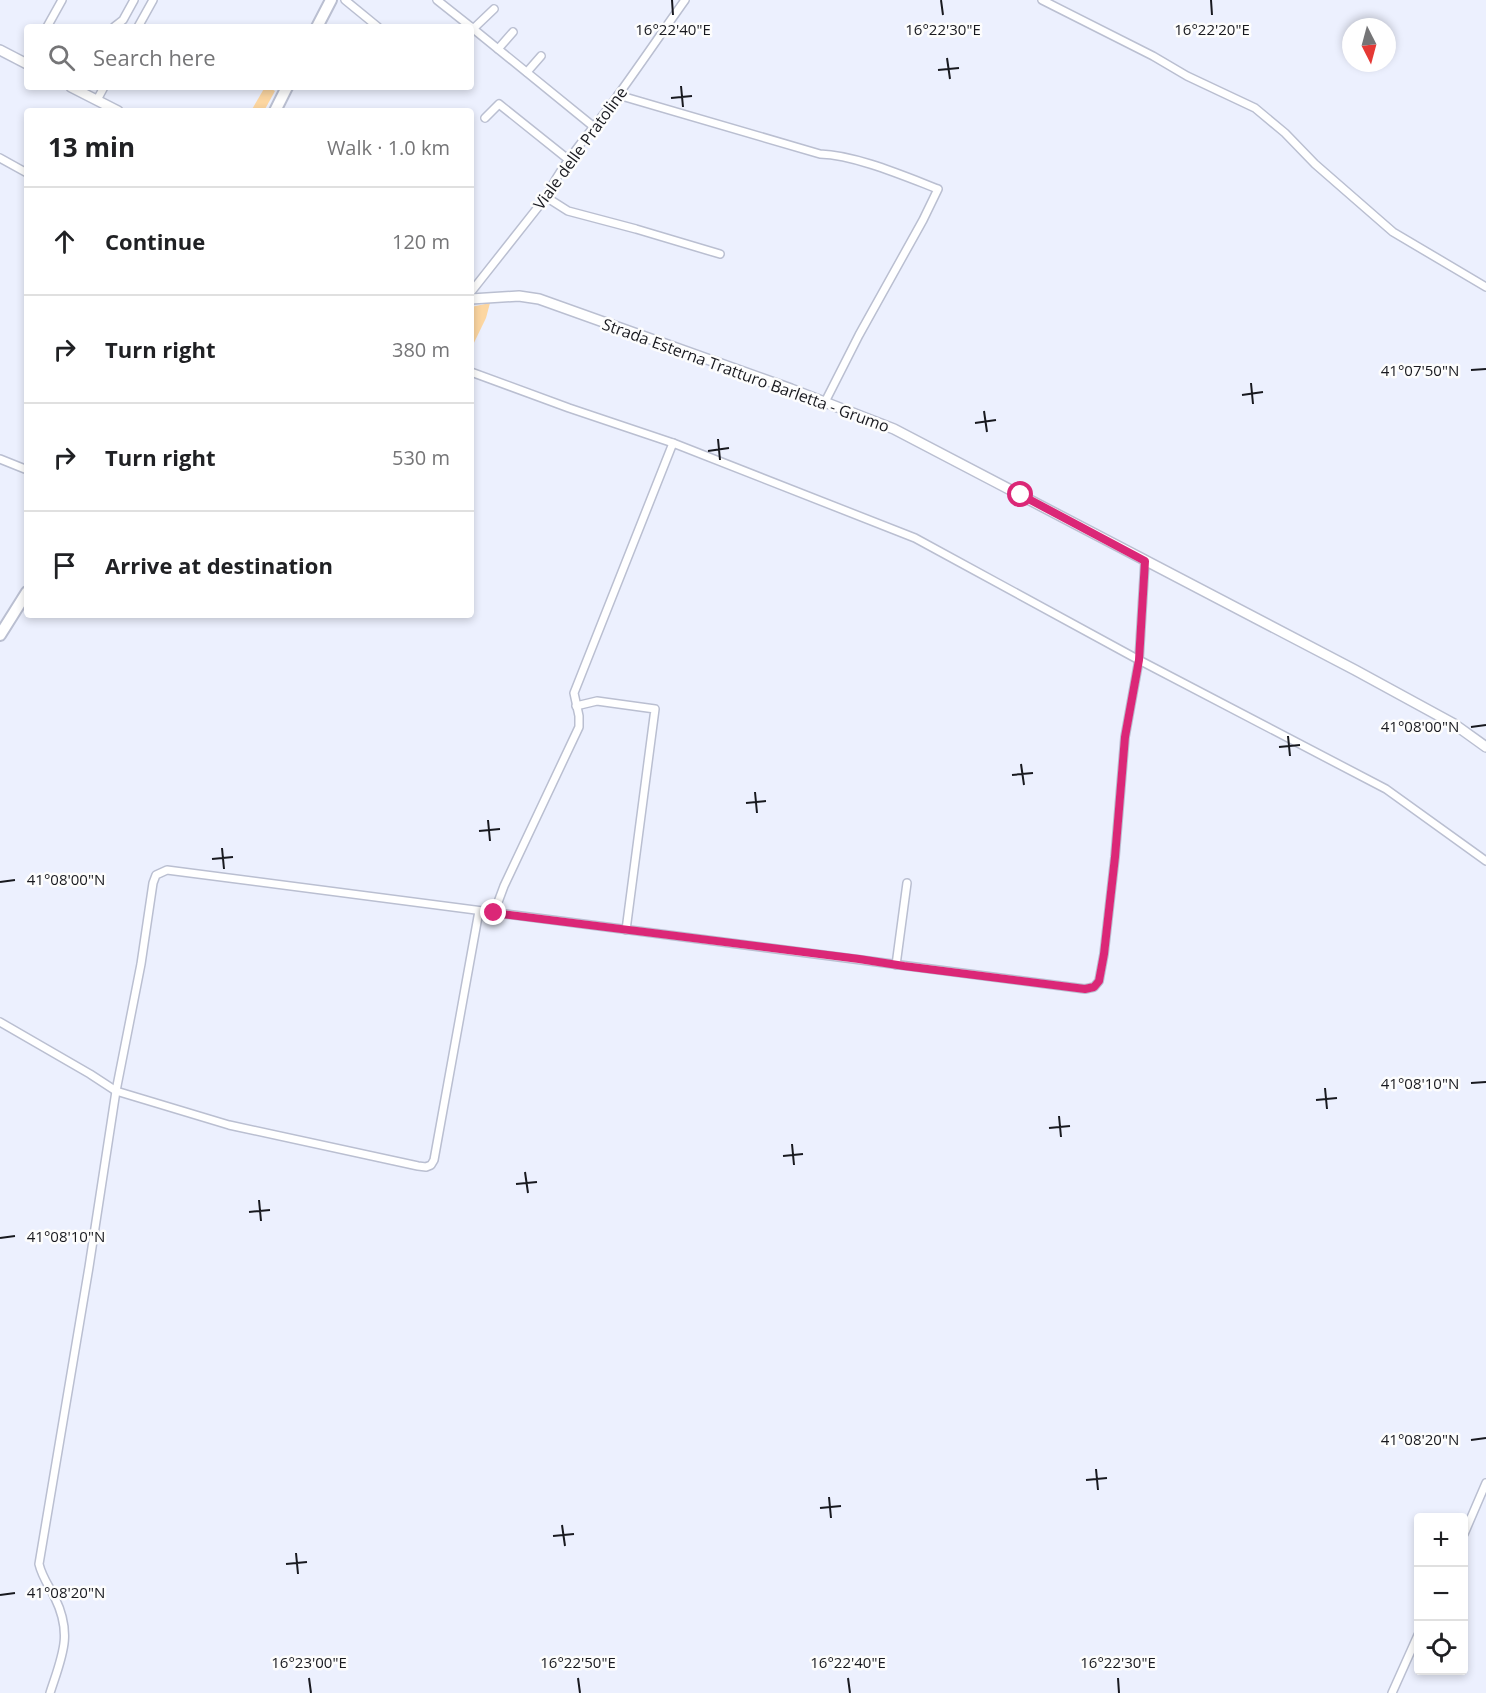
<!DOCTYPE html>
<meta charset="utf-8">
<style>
body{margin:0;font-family:"Open Sans",sans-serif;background:#f6f6f6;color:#202124}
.controls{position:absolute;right:18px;bottom:18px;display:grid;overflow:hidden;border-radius:6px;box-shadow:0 3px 9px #0003}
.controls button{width:54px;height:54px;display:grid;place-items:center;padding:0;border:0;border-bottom:2px solid #e0e0e0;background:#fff;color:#202124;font:30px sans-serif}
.compass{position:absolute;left:1342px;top:18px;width:54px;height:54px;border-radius:50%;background:#fff;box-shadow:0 3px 9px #0003;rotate:174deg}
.stop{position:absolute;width:18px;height:18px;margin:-14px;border:4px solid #db2777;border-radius:50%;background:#fff}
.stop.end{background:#db2777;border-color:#fff;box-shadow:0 2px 6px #0008}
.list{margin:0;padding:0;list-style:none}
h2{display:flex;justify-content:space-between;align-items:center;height:78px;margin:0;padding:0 24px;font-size:26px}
h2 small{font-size:20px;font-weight:400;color:#757577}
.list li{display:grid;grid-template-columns:39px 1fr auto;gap:18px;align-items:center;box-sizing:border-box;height:108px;padding:0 24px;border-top:2px solid #e0e0e0}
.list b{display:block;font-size:22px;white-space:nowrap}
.list em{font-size:20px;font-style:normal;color:#757577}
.icon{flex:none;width:33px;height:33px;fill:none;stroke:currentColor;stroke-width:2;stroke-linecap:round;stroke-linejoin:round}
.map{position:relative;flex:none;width:1486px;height:1693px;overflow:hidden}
.search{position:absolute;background:#fff;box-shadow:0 3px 9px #0003;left:24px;top:24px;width:450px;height:66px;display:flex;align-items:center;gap:15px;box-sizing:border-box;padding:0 21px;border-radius:6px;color:#757577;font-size:22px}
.panel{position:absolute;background:#fff;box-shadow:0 3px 9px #0003;left:24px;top:108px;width:450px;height:510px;border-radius:6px}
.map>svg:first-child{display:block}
.green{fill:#fcd6a1}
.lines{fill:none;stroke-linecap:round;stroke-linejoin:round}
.minor-casing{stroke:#babfd1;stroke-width:10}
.tertiary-casing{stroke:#babfd1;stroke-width:12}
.secondary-casing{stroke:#babfd1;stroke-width:14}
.minor{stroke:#fff;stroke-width:7}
.tertiary{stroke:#fff;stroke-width:9}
.secondary{stroke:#fff;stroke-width:10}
.route{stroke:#db2777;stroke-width:8}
.ticks{fill:none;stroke:#18191f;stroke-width:2}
.labels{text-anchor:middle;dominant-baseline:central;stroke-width:5;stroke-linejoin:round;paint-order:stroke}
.street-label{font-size:16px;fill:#18191f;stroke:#fdfdfd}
.ticks-label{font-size:15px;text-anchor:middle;fill:#18191f;stroke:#fdfdfd;stroke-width:5;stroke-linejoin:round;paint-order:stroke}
</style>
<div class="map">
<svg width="1486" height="1693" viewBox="0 0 1486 1693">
<rect width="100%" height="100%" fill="#ecf0fe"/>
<g class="green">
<path d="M 265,87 L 268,87 L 275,91 L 264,111 L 251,111 Z"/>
<path d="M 490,303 L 486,318 L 471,349 L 471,307 Z"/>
</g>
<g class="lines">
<g class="minor-casing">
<g id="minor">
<path d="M 345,0 L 378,27"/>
<path d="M 437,0 L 471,27"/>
<path d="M 1042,0 L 1153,56 L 1187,76 L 1255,108 L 1285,133 L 1315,164 L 1393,232 L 1486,287"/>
<path d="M 47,27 L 62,0"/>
<path d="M 114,27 L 123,20 L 134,0"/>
<path d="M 138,27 L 153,0"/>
<path d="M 471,27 L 594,127"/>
<path d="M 473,29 L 494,9"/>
<path d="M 498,49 L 513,32"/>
<path d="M 527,72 L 541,56"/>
<path d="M 618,95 L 820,154 C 855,155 904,176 938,189 L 923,220 L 859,335 L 825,402"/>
<path d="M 97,100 L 104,87"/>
<path d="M 485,118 L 499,104 L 569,160"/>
<path d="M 0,158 L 27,173"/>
<path d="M 546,197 L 568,211 L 636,229 L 720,254"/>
<path d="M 471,292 L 546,197 C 562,164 588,135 610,106 C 636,71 660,35 685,0"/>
<path d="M 471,372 L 569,408 L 673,443 L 915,538 L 1139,660 L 1386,789 L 1486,861"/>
<path d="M 0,459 L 25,469"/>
<path d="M 576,706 L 597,701 L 655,709 L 626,930"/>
<path d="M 494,913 L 504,886 L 579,727 L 579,716 L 574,693 L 673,443"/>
<path d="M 896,965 L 907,883"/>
<path d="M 0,1022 L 90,1074 L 116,1091 L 229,1125 L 418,1166 L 426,1167 L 431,1165 L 434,1160 L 479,911"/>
<path d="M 1464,1534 L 1486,1483"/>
<path d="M 50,1693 C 62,1656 73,1635 55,1598 C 49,1586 42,1577 39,1564 L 89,1267 L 116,1091 L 141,964 L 153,883 L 156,875 L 167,870 L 1085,989 L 1094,987 L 1099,981 L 1104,954 L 1115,857 L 1125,737 L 1139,660 L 1145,561"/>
<path d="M 1392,1693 L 1418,1635"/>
</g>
</g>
<g class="tertiary-casing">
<g id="tertiary">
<path d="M 0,50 L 27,64"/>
<path d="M 71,87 L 118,111"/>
<path d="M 471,299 L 519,296 L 539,299 L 791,389 L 894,429 L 1355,670 L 1454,724 L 1486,747"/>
</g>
</g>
<g class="secondary-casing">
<g id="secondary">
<path d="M 317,27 L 331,0"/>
<path d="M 275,111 L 287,87"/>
<path d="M 0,635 L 27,592"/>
</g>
</g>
<use href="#minor" class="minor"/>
<use href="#tertiary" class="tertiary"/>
<use href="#secondary" class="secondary"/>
</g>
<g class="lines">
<path class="route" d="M 494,913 L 859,959 L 904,966 L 1085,989 L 1094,987 L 1099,981 L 1104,954 L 1115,857 L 1125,737 L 1139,660 L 1145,561 L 1021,495"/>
</g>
<path class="ticks" d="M 672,0 L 673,15M 941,0 L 943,15M 1211,0 L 1212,15M 947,58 L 950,79M 938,70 L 959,68M 681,86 L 683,107M 671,98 L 692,96M 1471,370 L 1486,369M 1251,383 L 1253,404M 1242,395 L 1263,392M 984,411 L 987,432M 975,423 L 996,420M 718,439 L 720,460M 708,451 L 729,448M 1471,727 L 1486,725M 1288,736 L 1290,756M 1279,747 L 1300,745M 1021,764 L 1024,785M 1012,775 L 1033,773M 755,792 L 757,813M 746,803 L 766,801M 488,820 L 490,841M 479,831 L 500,829M 222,848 L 224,869M 212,859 L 233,857M 0,882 L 15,880M 1471,1083 L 1486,1082M 1325,1088 L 1327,1109M 1316,1100 L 1337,1098M 1059,1116 L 1061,1137M 1049,1128 L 1070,1126M 792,1144 L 794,1165M 783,1156 L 803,1154M 525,1172 L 528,1193M 516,1184 L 537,1182M 259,1200 L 261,1221M 249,1212 L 270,1210M 0,1238 L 15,1236M 1471,1440 L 1486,1438M 1096,1469 L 1098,1490M 1086,1480 L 1107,1478M 829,1497 L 831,1518M 820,1508 L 841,1506M 562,1525 L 565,1546M 553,1536 L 574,1534M 296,1553 L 298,1574M 286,1564 L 307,1562M 0,1595 L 15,1593M 309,1678 L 311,1693M 578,1678 L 580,1693M 848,1678 L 850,1693M 1118,1678 L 1119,1693"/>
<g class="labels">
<g class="street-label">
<text transform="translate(580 148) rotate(-54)">Viale delle Pratoline</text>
<text transform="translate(746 375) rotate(20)">Strada Esterna Tratturo Barletta - Grumo</text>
</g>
</g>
<g class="ticks-label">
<text x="673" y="35">16°22'40"E</text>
<text x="943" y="35">16°22'30"E</text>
<text x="1212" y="35">16°22'20"E</text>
<text x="1420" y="376">41°07'50"N</text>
<text x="1420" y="732">41°08'00"N</text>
<text x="66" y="885">41°08'00"N</text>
<text x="1420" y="1089">41°08'10"N</text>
<text x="66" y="1242">41°08'10"N</text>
<text x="1420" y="1445">41°08'20"N</text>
<text x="66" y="1598">41°08'20"N</text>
<text x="309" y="1668">16°23'00"E</text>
<text x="578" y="1668">16°22'50"E</text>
<text x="848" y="1668">16°22'40"E</text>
<text x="1118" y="1668">16°22'30"E</text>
</g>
</svg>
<div class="controls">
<button>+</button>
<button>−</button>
<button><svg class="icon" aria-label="locate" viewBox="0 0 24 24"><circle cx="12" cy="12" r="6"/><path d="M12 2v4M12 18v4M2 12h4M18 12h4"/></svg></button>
</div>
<svg class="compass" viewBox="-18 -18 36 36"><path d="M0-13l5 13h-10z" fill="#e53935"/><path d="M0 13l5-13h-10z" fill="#757577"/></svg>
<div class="stop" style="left:1021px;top:495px"></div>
<div class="stop end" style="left:494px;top:913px"></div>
<div class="search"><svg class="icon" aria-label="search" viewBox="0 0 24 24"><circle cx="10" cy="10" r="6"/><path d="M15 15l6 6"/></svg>Search here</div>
<section class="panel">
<h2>13 min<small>Walk · 1.0 km</small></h2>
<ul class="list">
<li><svg class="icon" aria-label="ahead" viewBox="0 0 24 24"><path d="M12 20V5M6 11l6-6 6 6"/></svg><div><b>Continue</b></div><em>120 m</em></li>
<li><svg class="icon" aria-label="right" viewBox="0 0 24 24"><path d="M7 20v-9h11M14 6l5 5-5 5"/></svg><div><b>Turn right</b></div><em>380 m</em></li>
<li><svg class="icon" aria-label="right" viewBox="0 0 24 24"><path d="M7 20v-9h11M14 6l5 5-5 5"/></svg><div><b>Turn right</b></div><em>530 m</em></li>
<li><svg class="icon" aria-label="arrive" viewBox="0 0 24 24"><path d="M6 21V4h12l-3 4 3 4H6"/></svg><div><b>Arrive at destination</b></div></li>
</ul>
</section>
</div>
